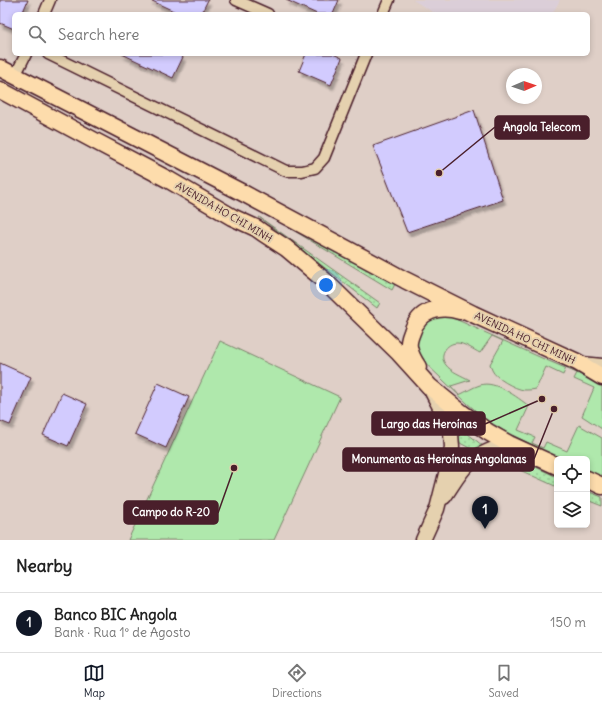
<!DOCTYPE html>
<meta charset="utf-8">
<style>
body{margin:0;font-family:Delius,sans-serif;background:#f6f6f6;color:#222}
.controls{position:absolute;right:12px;bottom:12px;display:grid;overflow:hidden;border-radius:6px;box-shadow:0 2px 6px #0003}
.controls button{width:36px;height:36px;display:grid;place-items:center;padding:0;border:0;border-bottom:1px solid #e0e0e0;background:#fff;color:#222;font:20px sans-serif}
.compass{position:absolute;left:506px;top:68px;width:36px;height:36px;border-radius:50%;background:#fff;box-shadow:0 2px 6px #0003;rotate:88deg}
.you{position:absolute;left:326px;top:285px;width:14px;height:14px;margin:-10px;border:3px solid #fff;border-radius:50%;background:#1a73e8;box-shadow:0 0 0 6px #1a73e833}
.badge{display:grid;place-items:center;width:26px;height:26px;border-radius:50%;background:#111827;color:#fff;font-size:13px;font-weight:700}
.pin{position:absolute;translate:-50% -33px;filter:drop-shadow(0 1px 2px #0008)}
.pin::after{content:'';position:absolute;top:21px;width:14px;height:12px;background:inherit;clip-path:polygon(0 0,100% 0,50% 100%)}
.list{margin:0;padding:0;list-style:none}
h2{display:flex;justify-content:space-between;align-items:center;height:52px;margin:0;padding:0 16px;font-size:17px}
h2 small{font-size:13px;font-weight:400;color:#767676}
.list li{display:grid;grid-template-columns:26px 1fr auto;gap:12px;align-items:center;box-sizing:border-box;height:60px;padding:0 16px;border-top:1px solid #e0e0e0}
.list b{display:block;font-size:15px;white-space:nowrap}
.list p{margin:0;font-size:13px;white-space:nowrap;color:#767676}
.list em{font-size:13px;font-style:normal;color:#767676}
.icon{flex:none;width:22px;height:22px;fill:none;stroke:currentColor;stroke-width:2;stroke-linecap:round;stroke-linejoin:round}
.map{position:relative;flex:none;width:602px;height:540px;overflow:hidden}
.search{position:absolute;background:#fff;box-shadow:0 2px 6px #0003;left:12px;right:12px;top:12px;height:44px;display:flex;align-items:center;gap:10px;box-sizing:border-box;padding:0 14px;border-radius:6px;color:#767676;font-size:15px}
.sheet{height:112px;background:#fff}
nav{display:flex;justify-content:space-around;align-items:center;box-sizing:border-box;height:56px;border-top:1px solid #e0e0e0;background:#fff;font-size:11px;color:#767676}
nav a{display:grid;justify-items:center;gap:2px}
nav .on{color:#111827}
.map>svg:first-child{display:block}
.built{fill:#dbced8}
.grass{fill:url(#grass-dots);stroke:#7c846c}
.park{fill:#afe8ac;stroke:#7c846c}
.building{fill:#d2cbfe;stroke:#4a1f2b;filter:url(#shadow)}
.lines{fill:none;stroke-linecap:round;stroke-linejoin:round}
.minor-casing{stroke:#4a1f2b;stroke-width:13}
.secondary-casing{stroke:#4a1f2b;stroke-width:17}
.primary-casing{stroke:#4a1f2b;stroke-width:19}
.minor{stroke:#e5d1af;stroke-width:10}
.secondary{stroke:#e5d1af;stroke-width:14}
.primary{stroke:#fddcac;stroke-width:16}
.labels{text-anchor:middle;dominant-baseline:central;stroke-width:4;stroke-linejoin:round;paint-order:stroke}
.street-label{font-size:10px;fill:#4a1f2b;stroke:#e5d1af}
.leader{fill:none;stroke:#4a1f2b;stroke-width:1.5}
.callout-dot{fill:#4a1f2b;stroke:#e5d1af;stroke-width:1.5}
.callout{fill:#4a1f2b;stroke:#4a1f2b;stroke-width:1.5}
.callout-label{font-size:11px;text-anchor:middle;font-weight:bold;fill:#fff}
</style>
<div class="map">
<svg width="602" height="540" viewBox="0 0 602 540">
<defs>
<pattern id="grass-dots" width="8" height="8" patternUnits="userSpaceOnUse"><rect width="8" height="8" fill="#afe8ac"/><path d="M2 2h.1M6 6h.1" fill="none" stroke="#98c794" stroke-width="1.8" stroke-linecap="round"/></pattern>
<filter id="shadow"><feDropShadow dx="2.5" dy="4.5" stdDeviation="1" flood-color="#0004"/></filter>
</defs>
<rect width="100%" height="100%" fill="#dfcfc7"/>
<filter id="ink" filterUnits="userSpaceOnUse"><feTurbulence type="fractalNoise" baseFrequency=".025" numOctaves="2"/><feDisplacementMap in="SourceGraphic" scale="8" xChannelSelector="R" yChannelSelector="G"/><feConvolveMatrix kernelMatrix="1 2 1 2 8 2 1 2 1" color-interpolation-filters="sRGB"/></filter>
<g filter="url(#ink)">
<path class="built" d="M 413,0 L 560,0 L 552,14 L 436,14 Z"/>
<g class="grass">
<path d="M 260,210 L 395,284 L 392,290 Z"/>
<path d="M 259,217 L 380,303 L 377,308 Z"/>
<path d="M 457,425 L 483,446 L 475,451 L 460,443 Z"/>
<path d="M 506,453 L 557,477 L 557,482 L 555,486 L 502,462 Z"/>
<path d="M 587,491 L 602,497 L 602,506 L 587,500 Z"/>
</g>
<g class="park">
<path d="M 442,316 L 451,317 L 544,359 L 589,378 L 602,385 L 602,429 L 582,416 L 594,388 L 574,379 L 577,373 L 566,368 L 563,375 L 546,367 L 536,389 C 532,390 528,390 524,390 C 515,389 495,378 492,370 C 491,368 491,366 490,364 L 503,341 L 492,336 L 480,353 C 474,350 464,343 457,343 C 446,343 438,356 446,365 C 450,371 463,376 470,380 L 451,386 L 459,395 C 466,392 473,387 480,385 C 495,380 517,397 529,406 L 518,430 L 535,437 L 532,443 L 543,448 L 546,442 L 567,451 L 579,425 L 602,438 L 602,477 L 587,470 L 587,459 L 561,459 L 506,432 L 485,419 L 467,403 L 419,357 C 415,334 419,323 442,316 Z"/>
<path d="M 220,341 L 340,397 L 274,540 L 128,540 Z"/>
</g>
<g class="building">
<path d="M 0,0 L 28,0 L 22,14 L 14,14 L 14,29 L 0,23 Z"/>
<path d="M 150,0 L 208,0 L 201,14 L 180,14 Z"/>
<path d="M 286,0 L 339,0 L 333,14 L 317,14 Z"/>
<path d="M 122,54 L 177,54 L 183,57 L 173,78 Z"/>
<path d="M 306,54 L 333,54 L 342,58 L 331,85 L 299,71 Z"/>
<path d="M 474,110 L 503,200 L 407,232 L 373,146 Z"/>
<path d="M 0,363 L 31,377 L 10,425 L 0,421 Z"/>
<path d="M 158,383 L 189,397 L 166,448 L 135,434 Z"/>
<path d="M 62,393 L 87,404 L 68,446 L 43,435 Z"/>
</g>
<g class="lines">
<g class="minor-casing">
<g id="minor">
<path d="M 236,0 L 268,14"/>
<path d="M 44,14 L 50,0"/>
<path d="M 383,14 L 389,0"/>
<path d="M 48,54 L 286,171 L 302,171 L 315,168 L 324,158 L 366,54"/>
<path d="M 15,76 L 26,54"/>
<path d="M 582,362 L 602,364"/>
</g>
</g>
<g class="secondary-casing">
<g id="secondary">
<path d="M 444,497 C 452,486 459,472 469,463 C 480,453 496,448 509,444"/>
<path d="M 423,540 L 437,509 L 450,458 L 452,447 L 451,434 L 444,415 L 429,386"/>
</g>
</g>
<g class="primary-casing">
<g id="primary">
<path d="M 0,68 L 243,193 L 405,280 L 473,314 L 577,362 L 602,377"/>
<path d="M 0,90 L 95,141 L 169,180 L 232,217 L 256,228 L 263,233 L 286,248 L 324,280 L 399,353 L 429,386 L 462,413 L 488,432 L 509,444 L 557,466"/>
<path d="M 418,367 C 414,361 410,355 409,347 C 408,342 410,337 412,332 C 419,310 439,305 460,311"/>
<path d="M 587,479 L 602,486"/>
</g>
</g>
<use href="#minor" class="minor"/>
<use href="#secondary" class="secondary"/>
<use href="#primary" class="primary"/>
</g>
</g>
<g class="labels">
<g class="street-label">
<text transform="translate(224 212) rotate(30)">AVENIDA HO CHI MINH</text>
<text transform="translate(525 338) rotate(25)">AVENIDA HO CHI MINH</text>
</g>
</g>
<path class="leader" d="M439 173L495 127M542 399L485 424M554 409L534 459M234 468L218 513"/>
<g class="callout-dot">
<circle cx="439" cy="173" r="4"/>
<circle cx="542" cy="399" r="4"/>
<circle cx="554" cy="409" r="4"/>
<circle cx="234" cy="468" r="4"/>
</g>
<g class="callout">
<rect x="495" y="116" width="94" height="23" rx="4"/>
<rect x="372" y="412" width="113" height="23" rx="4"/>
<rect x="343" y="448" width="191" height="23" rx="4"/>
<rect x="124" y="501" width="94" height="23" rx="4"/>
</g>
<g class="callout-label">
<text x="542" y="131">Angola Telecom</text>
<text x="429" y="428">Largo das Heroínas</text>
<text x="439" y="463">Monumento as Heroínas Angolanas</text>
<text x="171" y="516">Campo do R-20</text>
</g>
</svg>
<div class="controls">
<button><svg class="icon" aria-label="locate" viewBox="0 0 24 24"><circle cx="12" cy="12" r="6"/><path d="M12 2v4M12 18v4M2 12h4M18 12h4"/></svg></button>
<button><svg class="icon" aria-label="layers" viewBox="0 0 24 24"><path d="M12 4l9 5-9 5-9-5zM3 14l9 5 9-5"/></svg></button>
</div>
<svg class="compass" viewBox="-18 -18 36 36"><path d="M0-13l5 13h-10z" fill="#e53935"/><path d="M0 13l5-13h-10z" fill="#767676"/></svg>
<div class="you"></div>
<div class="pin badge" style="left:485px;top:529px">1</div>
<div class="search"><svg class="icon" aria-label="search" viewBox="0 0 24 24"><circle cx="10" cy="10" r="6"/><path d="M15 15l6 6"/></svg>Search here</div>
</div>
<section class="sheet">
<h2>Nearby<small></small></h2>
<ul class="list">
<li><span class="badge">1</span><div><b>Banco BIC Angola</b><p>Bank · Rua 1º de Agosto</p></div><em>150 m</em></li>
</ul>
</section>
<nav>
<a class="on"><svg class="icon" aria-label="map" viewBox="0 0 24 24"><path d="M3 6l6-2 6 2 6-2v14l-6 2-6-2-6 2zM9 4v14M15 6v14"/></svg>Map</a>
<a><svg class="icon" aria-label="directions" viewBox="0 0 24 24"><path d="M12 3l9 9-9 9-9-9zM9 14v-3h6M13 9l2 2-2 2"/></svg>Directions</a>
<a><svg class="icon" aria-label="saved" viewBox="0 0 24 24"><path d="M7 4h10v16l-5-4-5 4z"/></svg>Saved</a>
</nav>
